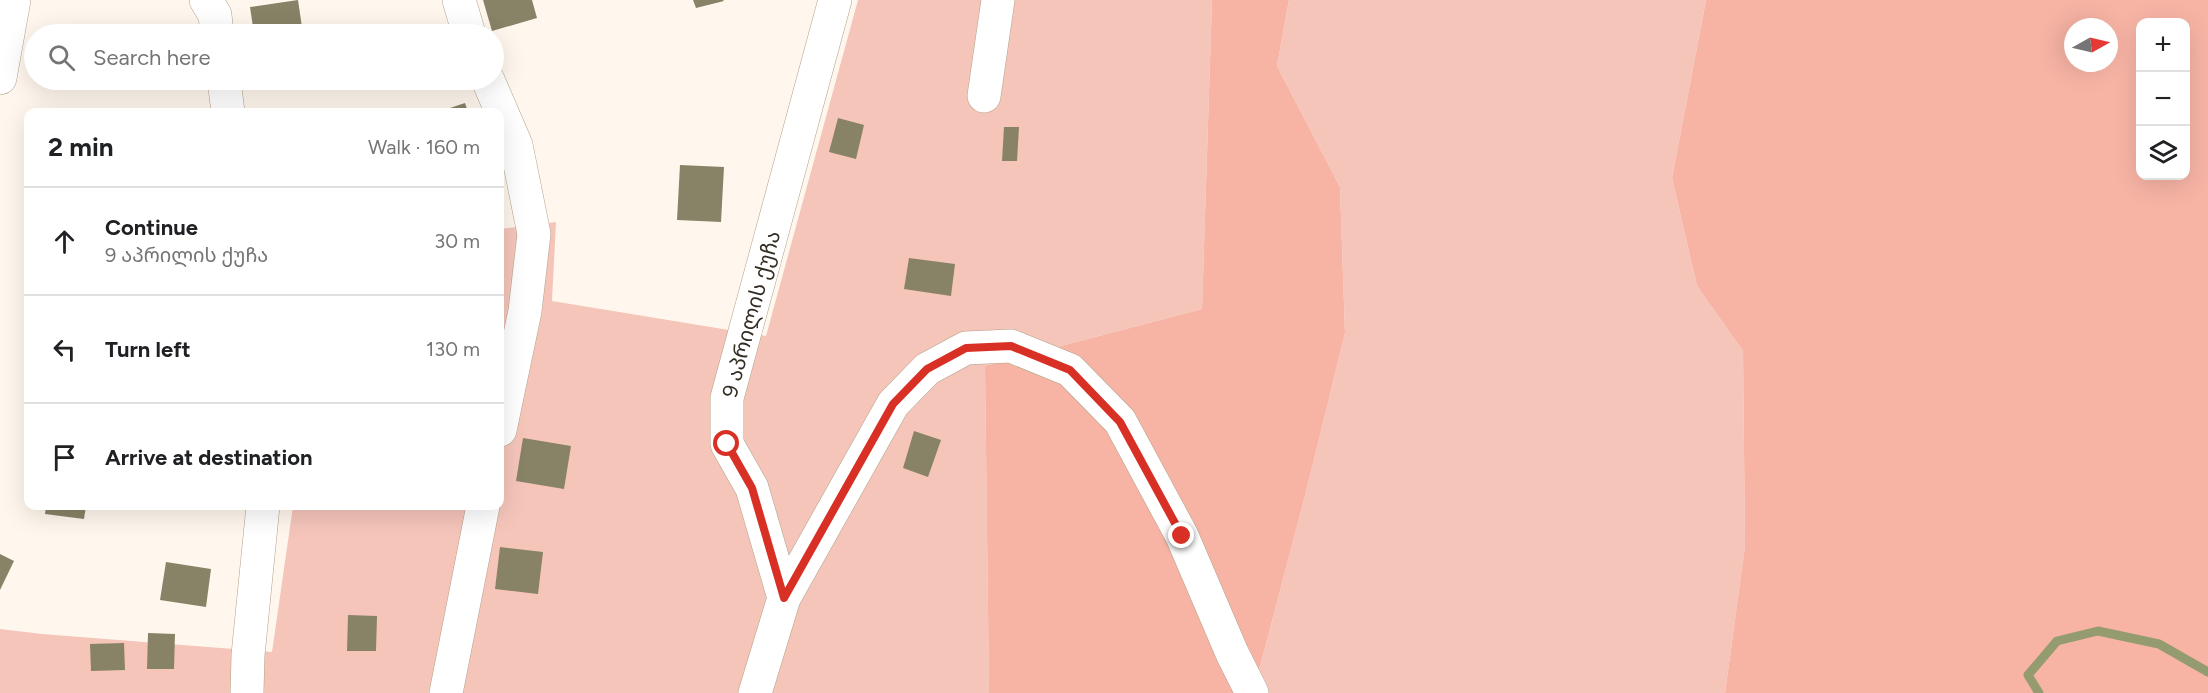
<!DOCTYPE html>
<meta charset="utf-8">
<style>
body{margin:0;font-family:Figtree,"Noto Sans Georgian",sans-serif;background:#f2f2f2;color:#202124}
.controls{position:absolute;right:18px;top:18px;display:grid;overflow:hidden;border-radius:12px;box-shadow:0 6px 24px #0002}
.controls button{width:54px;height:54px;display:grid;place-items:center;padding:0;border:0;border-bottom:2px solid #e0e0e0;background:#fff;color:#202124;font:30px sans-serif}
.compass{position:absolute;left:2064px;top:18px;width:54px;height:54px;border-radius:50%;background:#fff;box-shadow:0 6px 24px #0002;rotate:82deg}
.stop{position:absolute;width:18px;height:18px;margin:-14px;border:4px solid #d93025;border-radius:50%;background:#fff}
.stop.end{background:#d93025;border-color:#fff;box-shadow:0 2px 6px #0008}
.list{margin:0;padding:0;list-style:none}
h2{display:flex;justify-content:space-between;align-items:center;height:78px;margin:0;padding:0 24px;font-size:26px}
h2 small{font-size:20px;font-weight:400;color:#757577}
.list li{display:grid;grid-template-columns:39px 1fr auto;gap:18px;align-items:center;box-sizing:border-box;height:108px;padding:0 24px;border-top:2px solid #e0e0e0}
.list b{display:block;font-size:22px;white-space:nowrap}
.list p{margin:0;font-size:20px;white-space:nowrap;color:#757577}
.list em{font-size:20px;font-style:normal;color:#757577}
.icon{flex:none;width:33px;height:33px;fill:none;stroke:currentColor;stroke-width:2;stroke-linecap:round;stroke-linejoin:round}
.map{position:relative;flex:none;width:2208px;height:693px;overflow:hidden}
.search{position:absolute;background:#fff;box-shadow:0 6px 24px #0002;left:24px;top:24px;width:480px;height:66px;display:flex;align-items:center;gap:15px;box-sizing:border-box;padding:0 21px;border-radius:33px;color:#757577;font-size:22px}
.panel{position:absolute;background:#fff;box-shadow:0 6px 24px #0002;left:24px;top:108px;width:480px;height:402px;border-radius:12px}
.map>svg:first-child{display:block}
.green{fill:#f5c5ba}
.forest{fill:#f7b4a5;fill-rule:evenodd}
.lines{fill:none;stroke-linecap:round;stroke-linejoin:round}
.stream{stroke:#949b6e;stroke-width:9}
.building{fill:#888267}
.minor-casing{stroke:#b2a189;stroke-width:34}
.minor{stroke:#fff;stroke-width:33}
.route{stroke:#d93025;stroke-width:8}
.labels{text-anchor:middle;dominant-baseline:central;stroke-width:5;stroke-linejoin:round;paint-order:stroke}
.street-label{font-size:21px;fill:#342d23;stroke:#fff}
</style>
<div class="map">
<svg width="2208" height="693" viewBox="0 0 2208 693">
<rect width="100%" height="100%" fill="#fff7ed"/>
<g class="green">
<path d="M 858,0 L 1212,0 L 1202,309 L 985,366 L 989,693 L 0,693 L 0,629 L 42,634 L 272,652 L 293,506 L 500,506 L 500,229 L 556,222 L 552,301 L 766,336 Z"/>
<path d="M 1289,0 L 1706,0 L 1672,178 L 1697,286 L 1743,351 L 1745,546 L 1725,693 L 1253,693 L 1306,492 L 1345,333 L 1340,187 L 1277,66 Z"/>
</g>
<g class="forest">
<path d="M 1212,0 L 1289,0 L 1277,66 L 1340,187 L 1345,333 L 1306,492 L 1253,693 L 989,693 L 985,366 L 1202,309 Z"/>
<path d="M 1706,0 L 2208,0 L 2208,693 L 1725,693 L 1745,546 L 1743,351 L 1697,286 L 1672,178 ZM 2140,22 L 2186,22 L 2186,176 L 2140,176 ZM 2073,27 L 2109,27 L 2109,63 L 2073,63 Z"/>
</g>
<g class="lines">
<path class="stream" d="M 2039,693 L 2028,675 L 2057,641 L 2098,631 L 2159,644 L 2208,672"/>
</g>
<g class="building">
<path d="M 298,0 L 303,34 L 254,34 L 250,7 Z"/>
<path d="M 483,0 L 532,0 L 537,18 L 492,31 Z"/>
<path d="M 693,0 L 723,0 L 724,1 L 696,8 Z"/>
<path d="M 465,103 L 468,112 L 438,112 Z"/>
<path d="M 838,118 L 864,125 L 856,159 L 829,152 Z"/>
<path d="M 1004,127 L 1019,127 L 1017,161 L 1002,161 Z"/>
<path d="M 680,165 L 724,167 L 721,222 L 677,220 Z"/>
<path d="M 909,258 L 955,264 L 951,296 L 904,289 Z"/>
<path d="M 914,431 L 941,440 L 928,477 L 903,468 Z"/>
<path d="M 523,438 L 571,446 L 564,489 L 516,481 Z"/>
<path d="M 46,506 L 86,506 L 84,519 L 45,514 Z"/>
<path d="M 500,547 L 543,552 L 538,594 L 495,589 Z"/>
<path d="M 0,554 L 14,561 L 0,590 Z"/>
<path d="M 166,562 L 211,569 L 206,607 L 160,600 Z"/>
<path d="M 348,615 L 377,616 L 376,651 L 347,651 Z"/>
<path d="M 148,633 L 175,634 L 174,669 L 147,669 Z"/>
<path d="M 124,643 L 125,670 L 91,671 L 90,644 Z"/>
</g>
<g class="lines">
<g class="minor-casing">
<g id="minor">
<path d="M 206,0 L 215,15 L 217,34"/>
<path d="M 459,0 L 469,34"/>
<path d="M 0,78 L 14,0"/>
<path d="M 224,80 L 228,112"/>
<path d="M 488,80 L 516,145 L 534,234 L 525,311 L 500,430"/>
<path d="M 984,96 L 998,0"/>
<path d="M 784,598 L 893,404 L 927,369 L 966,348 L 1011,346 L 1070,370 L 1120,421 L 1182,536 L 1232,653 L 1252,693"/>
<path d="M 247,693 L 248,655 L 263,506"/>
<path d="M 446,693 L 483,506"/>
<path d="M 755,693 L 784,598 L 752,488 L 727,444 L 727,398 L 835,0"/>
</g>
</g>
<use href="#minor" class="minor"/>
</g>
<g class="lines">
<path class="route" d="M 727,444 L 752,488 L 784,598 L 893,404 L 927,369 L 966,348 L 1011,346 L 1070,370 L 1120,422 L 1182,536"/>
</g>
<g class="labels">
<g class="street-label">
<text transform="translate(751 314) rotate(-75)">9 აპრილის ქუჩა</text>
</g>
</g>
</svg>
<div class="controls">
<button>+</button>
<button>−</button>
<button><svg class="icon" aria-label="layers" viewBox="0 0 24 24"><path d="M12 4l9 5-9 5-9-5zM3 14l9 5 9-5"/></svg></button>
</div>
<svg class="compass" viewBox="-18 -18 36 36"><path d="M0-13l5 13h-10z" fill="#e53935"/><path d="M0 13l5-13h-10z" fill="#757577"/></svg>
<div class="stop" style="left:727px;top:444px"></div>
<div class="stop end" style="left:1182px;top:536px"></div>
<div class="search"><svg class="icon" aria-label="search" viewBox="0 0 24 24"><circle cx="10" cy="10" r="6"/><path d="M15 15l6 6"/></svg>Search here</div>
<section class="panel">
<h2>2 min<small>Walk · 160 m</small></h2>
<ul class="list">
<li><svg class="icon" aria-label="ahead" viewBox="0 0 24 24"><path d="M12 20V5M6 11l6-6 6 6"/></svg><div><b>Continue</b><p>9 აპრილის ქუჩა</p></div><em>30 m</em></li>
<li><svg class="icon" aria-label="left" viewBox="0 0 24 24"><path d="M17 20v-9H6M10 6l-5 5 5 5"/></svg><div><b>Turn left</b></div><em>130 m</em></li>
<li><svg class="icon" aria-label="arrive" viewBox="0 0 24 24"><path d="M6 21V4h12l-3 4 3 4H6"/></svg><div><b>Arrive at destination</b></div></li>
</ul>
</section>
</div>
